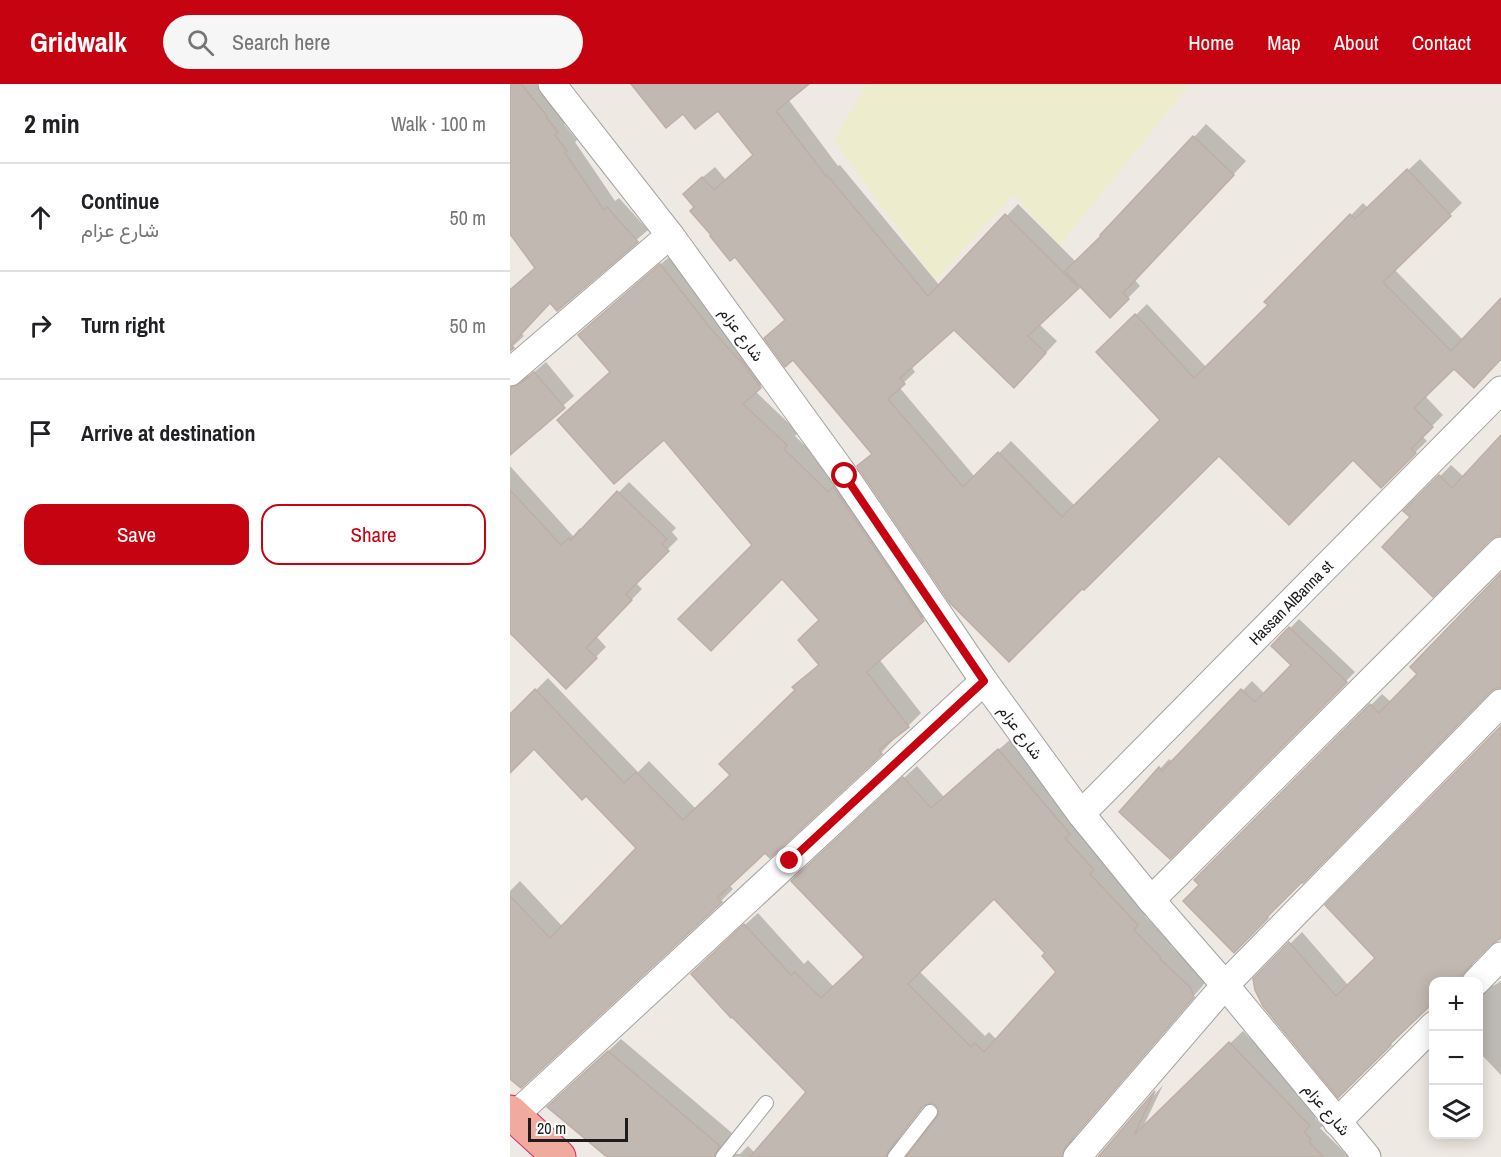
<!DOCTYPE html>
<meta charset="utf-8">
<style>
body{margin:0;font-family:"Archivo Narrow",Vazirmatn,sans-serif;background:#f6f6f6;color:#202124}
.controls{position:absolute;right:18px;bottom:18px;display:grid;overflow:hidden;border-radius:12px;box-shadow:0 3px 15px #0003}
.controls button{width:54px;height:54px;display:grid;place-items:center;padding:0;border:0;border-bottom:2px solid #e0e0e0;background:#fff;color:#202124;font:30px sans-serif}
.scale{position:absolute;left:18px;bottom:15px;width:100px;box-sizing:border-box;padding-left:6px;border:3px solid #1c1c1c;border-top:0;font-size:16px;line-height:21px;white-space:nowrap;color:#1c1c1c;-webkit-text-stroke:4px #fff;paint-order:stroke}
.stop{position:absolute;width:18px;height:18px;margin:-14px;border:4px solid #c60311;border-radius:50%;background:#fff}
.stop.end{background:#c60311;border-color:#fff;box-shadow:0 2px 6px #0008}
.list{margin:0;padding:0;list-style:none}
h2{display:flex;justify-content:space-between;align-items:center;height:78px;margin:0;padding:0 24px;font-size:26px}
h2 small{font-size:20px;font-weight:400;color:#757577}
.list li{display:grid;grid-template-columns:39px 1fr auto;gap:18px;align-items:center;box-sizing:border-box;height:108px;padding:0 24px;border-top:2px solid #e0e0e0}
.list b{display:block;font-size:22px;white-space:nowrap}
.list p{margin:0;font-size:20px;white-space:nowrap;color:#757577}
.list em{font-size:20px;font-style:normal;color:#757577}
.actions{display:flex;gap:12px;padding:18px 24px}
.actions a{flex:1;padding:14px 0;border:2px solid #c60311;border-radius:18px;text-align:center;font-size:21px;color:#c60311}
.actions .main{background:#c60311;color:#fff}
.icon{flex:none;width:33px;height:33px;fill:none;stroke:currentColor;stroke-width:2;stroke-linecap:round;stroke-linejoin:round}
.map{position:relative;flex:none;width:991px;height:1073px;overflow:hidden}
header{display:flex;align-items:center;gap:36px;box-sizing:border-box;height:84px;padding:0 30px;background:#c60311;color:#fff}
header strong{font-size:28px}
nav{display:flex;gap:33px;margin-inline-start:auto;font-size:21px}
.search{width:420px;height:54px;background:#f6f6f6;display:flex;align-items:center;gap:15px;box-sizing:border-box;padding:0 21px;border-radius:33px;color:#757577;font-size:22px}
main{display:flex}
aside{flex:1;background:#fff}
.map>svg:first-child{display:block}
.farmland{fill:#ededcd}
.shadow{fill:#0003;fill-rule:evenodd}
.building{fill:#c2b8b2;stroke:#bfaea5;stroke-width:1.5;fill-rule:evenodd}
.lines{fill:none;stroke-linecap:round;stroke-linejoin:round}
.service-casing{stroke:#a3a3a3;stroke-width:16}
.minor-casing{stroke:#a3a3a3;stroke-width:29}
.trunk-casing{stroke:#d5266f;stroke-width:35}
.service{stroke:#fff;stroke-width:14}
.minor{stroke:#fff;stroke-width:27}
.trunk{stroke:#f0aa9e;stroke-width:33}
.route{stroke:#c60311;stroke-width:8}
.labels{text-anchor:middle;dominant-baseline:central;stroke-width:4.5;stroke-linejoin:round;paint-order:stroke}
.street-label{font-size:16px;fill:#1c1c1c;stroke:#fff}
</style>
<header>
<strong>Gridwalk</strong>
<div class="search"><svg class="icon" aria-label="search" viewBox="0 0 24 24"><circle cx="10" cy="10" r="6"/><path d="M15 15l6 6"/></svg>Search here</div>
<nav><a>Home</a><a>Map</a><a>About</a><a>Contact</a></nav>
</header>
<main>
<aside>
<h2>2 min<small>Walk · 100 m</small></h2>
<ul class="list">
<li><svg class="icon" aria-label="ahead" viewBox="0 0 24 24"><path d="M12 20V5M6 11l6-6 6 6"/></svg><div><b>Continue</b><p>شارع عزام</p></div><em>50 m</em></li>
<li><svg class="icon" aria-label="right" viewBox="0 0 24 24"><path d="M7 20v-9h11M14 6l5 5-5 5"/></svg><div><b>Turn right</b></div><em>50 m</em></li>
<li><svg class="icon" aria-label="arrive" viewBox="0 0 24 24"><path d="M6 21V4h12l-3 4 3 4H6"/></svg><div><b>Arrive at destination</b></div></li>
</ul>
<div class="actions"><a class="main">Save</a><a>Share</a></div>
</aside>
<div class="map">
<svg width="991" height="1073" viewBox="0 0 991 1073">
<rect width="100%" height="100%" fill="#eee9e2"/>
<path class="farmland" d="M 357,0 L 680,0 L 549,162 L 504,110 L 425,196 L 324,56 Z"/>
<g class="shadow">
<path d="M 0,0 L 30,0 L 58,36 L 54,40 L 67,56 L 65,58 L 105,117 L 109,114 L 138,146 L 47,225 L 41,217 L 11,249 L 14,252 L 0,265 L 0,205 L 26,184 L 0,147 Z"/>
<path d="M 123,0 L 297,0 L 278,15 L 328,82 L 330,81 L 430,202 L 508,120 L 566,178 L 593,152 L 696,40 L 736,77 L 625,196 L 630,202 L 600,232 L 570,200 L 529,240 L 547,257 L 516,290 L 444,244 L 401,282 L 405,288 L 389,303 L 465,393 L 501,357 L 565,422 L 652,336 L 588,268 L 637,220 L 697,284 L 760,221 L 756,218 L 853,119 L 858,124 L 910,75 L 952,119 L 884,185 L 953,256 L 991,217 L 991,274 L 944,283 L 915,312 L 933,331 L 912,352 L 917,357 L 871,402 L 843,374 L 709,370 L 574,504 L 363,369 L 268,242 L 276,235 L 225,171 L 203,151 L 186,122 L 187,98 L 205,83 L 216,96 L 244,70 L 208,25 L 173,28 Z"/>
<path d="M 164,169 L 263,290 L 245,307 L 288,348 L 285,352 L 331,396 L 425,523 L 369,575 L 411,629 L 398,642 L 382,654 L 383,656 L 371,669 L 260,772 L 255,767 L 219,801 L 223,805 L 211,817 L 11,1002 L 0,993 L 0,807 L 10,797 L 53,843 L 129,764 L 76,710 L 24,663 L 0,687 L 0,632 L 38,594 L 128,688 L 139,677 L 186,725 L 222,691 L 286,606 L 284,603 L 310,579 L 311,536 L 244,461 L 70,251 L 82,238 Z"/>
<path d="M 36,278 L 64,312 L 0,369 L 0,289 L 6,293 L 15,293 L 22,290 Z"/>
<path d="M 991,353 L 991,450 L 902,433 L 896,427 L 941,381 L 954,393 Z"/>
<path d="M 0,382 L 63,452 L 70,444 L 72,446 L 119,398 L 166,444 L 162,448 L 168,455 L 125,498 L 132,505 L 86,552 L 96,563 L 56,603 L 0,547 Z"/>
<path d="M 991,492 L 991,602 L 987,602 L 979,606 L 768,820 L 769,821 L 724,867 L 691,801 L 686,796 L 872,610 L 882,619 L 910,590 Z"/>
<path d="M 789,535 L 845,588 L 660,773 L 650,685 L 659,675 L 662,678 L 742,597 L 755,610 L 783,581 L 763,562 Z"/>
<path d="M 991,644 L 991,855 L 987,855 L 980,859 L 966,874 L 962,881 L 962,891 L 967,898 L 924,898 L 891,948 L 892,949 L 829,1011 L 744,896 L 792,848 L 838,901 L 867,874 Z"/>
<path d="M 502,654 L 639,828 L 635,832 L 662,860 L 661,862 L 692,890 L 695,899 L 567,1048 L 563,1057 L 570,1073 L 99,1073 L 51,1011 L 111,955 L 222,1049 L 216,1057 L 216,1063 L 219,1067 L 224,1070 L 230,1070 L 238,1062 L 245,1069 L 298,1008 L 195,877 L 248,829 L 294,880 L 298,876 L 324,903 L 355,873 L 296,784 L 407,682 L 434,713 ZM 484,812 L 537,869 L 549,888 L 487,956 L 479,948 L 475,952 L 409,887 ZM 421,1017 L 427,1020 L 431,1029 L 402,1068 L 398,1070 L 391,1067 L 388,1059 L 390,1053 L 416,1019 Z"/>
<path d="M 991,897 L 991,991 L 968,967 L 968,899 L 974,902 L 983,902 Z"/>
<path d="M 733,947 L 791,1007 L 810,1030 L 805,1034 L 813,1042 L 810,1044 L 839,1073 L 590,1073 L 653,1001 L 633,1043 Z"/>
</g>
<g class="building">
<path d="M 0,0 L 11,0 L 37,32 L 36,33 L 48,48 L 45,51 L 57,67 L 55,69 L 94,126 L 97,123 L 128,158 L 47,227 L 40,219 L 1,261 L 4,264 L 0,267 L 0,206 L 25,184 L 0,150 Z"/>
<path d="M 121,0 L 299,0 L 266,27 L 316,92 L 317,91 L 418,212 L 495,130 L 569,204 L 518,252 L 536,269 L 504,304 L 444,246 L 390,294 L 395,300 L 378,315 L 453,403 L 488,368 L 552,433 L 650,336 L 586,268 L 625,230 L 684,294 L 758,221 L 754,218 L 840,130 L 845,135 L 897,85 L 941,132 L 873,198 L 941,267 L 991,214 L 991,275 L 964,304 L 944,285 L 904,324 L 923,343 L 901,365 L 906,369 L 871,404 L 843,376 L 779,441 L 709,372 L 574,506 L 572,505 L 499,578 L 440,519 L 347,382 L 362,370 L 283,276 L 275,283 L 254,254 L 275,236 L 225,173 L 220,177 L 200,152 L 201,151 L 180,127 L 184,123 L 173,110 L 192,93 L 204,106 L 243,71 L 208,27 L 185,45 L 173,30 L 156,44 Z"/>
<path d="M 683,52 L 724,91 L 613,209 L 619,215 L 600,234 L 555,187 L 591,152 L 590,151 Z"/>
<path d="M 150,180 L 201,245 L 229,276 L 230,275 L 251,304 L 233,320 L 277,361 L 274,365 L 318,408 L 323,403 L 414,537 L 357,588 L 399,643 L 369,666 L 372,670 L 260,774 L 255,769 L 207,814 L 212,818 L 11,1004 L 0,995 L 0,812 L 40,854 L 126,764 L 76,712 L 72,716 L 24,665 L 0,689 L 0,630 L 25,605 L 114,699 L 126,688 L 173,736 L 220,691 L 209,680 L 285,606 L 282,603 L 309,581 L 288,556 L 309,536 L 272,495 L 201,567 L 168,535 L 242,461 L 154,356 L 104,400 L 47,336 L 100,288 L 68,251 Z"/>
<path d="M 24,288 L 55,324 L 0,371 L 0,303 L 10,300 Z"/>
<path d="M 991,351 L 991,452 L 986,452 L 980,456 L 923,513 L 872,463 L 900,433 L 893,427 L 929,391 L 942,404 Z"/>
<path d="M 0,406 L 51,461 L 59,454 L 61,456 L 107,407 L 157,455 L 152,460 L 159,467 L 116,510 L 122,516 L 76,564 L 87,574 L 56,605 L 0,549 Z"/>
<path d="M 991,489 L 991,604 L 986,604 L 980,608 L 793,799 L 792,798 L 757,833 L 758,834 L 724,869 L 673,817 L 689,801 L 684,796 L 860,620 L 869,629 L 907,590 L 900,583 Z"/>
<path d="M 779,543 L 837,598 L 660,775 L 609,728 L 649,683 L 652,687 L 731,605 L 745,618 L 781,581 L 761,562 Z"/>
<path d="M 991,642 L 991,854 L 980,861 L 945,897 L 924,897 L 924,918 L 880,960 L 881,961 L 828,1014 L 753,922 L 745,906 L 743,895 L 779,858 L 826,912 L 865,874 L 815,821 Z"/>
<path d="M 488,665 L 560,750 L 555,754 L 584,786 L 580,790 L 628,841 L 624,846 L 651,874 L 650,875 L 680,903 L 684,913 L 555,1063 L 552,1073 L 396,1073 L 427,1033 L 429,1029 L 428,1024 L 425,1021 L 421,1019 L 413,1022 L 378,1067 L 376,1073 L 240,1073 L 296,1008 L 222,933 L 221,934 L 181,890 L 234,840 L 281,891 L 285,888 L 311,914 L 354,873 L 281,797 L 393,693 L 421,724 ZM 484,815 L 535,869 L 532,872 L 546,888 L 474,968 L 465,959 L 461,963 L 398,900 Z"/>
<path d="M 719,958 L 800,1042 L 794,1048 L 801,1055 L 799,1058 L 814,1073 L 588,1073 L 645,1007 L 624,1051 Z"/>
<path d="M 98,967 L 210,1062 L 206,1068 L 204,1073 L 97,1073 L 37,1023 Z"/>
</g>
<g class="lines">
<g class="service-casing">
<g id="service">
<path d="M 213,1073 L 256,1019"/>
<path d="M 385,1073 L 420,1028"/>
</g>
</g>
<g class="minor-casing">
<g id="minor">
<path d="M 42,0 L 160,151 L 335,392 L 474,597 L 571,730 L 641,816 L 715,901 L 857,1073"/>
<path d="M 0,288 L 160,151"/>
<path id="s1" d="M 571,730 L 991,306"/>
<path d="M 641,816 L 991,467"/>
<path d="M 966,898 L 991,872"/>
<path d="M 4,1032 L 474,597"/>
<path d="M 827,1038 L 924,941"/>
<path d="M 567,1073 L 715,901 L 991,619"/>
</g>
</g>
<g class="trunk-casing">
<path id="trunk" d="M 0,1028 L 49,1073"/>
</g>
<use href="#service" class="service"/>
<use href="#minor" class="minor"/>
<use href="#trunk" class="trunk"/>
</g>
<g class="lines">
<path class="route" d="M 280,777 L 474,597 L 335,392"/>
</g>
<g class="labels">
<g class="street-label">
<text transform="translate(232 250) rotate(54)">شارع عزام</text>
<text stroke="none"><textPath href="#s1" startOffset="298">Hassan AlBanna st</textPath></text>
<text transform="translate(511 648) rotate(54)">شارع عزام</text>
<text transform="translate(817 1025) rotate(50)">شارع عزام</text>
</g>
</g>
</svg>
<div class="controls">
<button>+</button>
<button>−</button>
<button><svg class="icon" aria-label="layers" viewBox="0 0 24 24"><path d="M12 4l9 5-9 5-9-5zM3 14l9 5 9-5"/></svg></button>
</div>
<div class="scale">20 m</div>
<div class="stop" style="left:335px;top:392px"></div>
<div class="stop end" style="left:280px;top:777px"></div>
</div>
</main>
